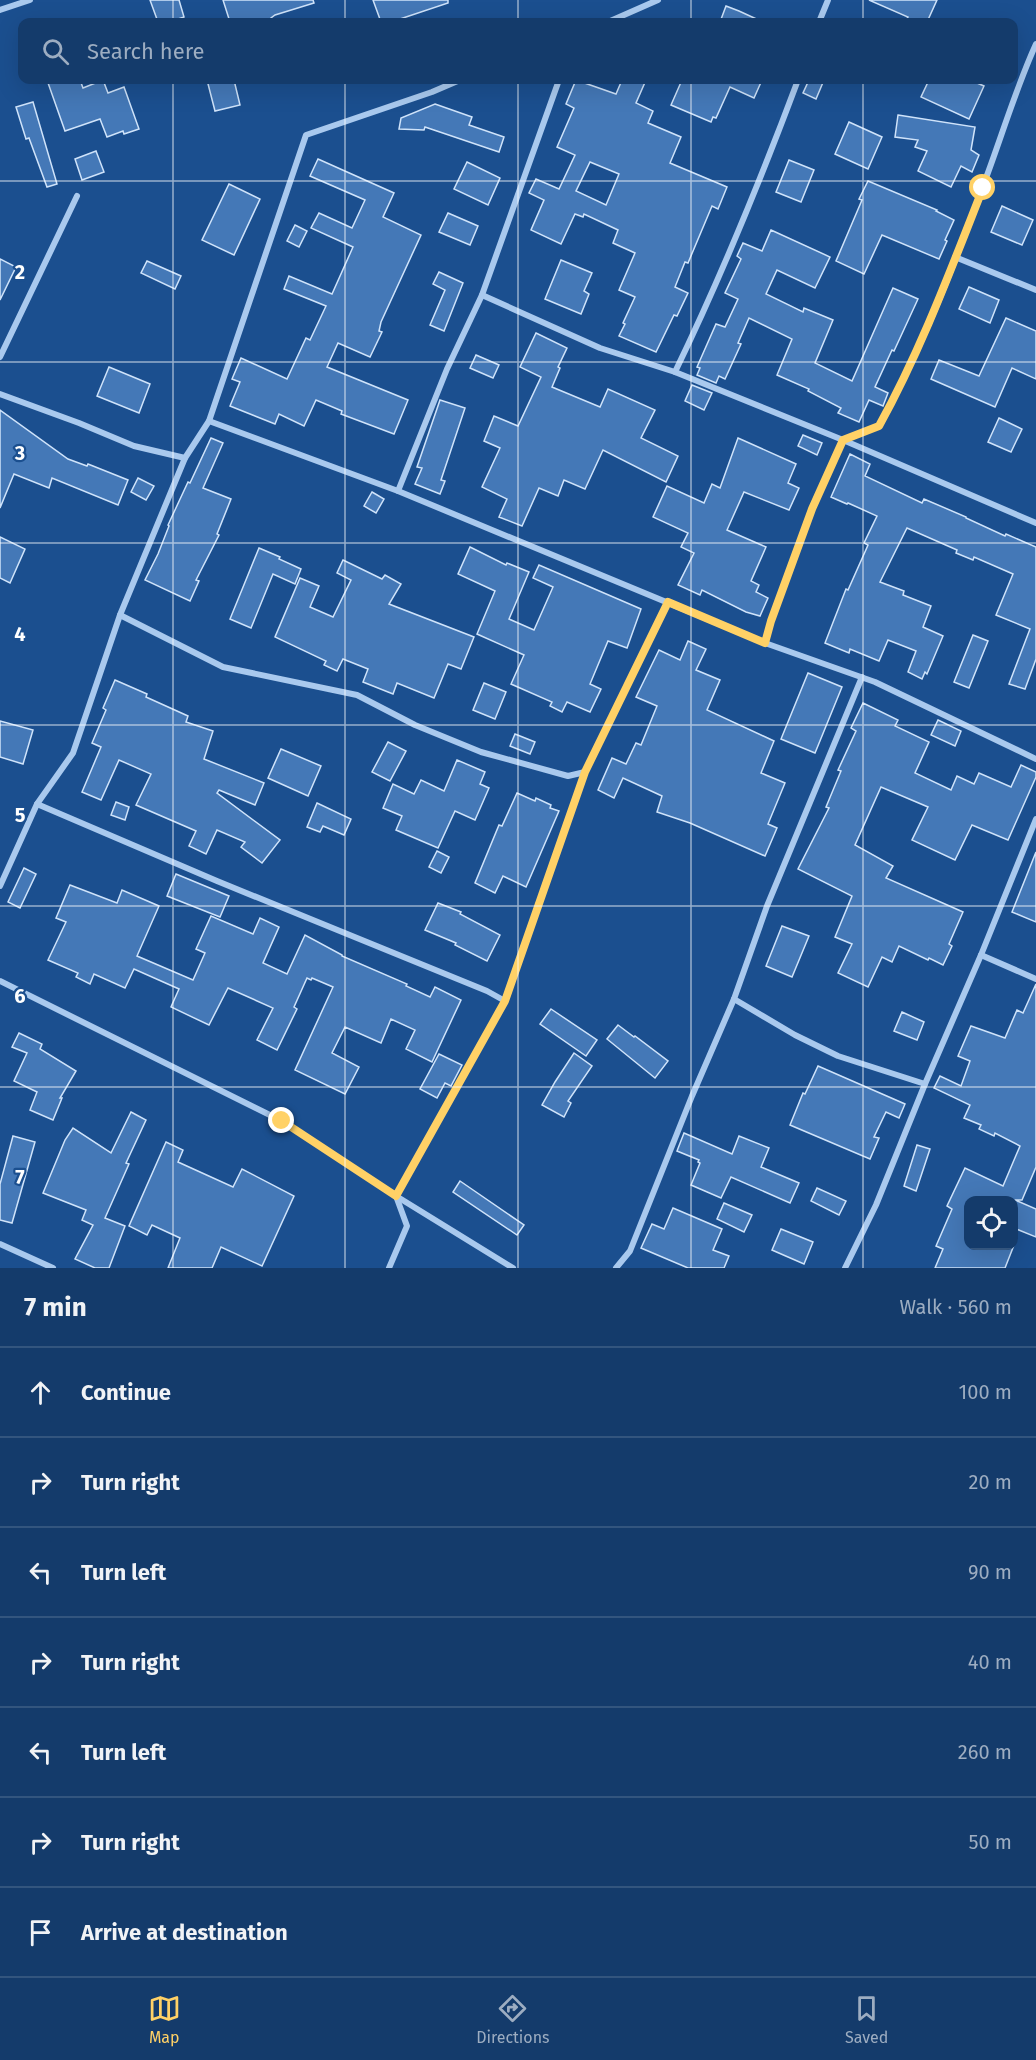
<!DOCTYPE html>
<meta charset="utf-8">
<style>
body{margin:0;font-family:"Fira Sans",sans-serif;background:#1d4271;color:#f1f3f6}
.controls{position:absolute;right:18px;bottom:18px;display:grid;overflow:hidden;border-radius:12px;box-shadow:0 6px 24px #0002}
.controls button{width:54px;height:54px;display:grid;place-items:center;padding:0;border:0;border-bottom:2px solid #33557e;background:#143b6b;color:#f1f3f6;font:30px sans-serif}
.stop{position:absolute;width:18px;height:18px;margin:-14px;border:4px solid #ffd166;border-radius:50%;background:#fff}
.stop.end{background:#ffd166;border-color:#fff;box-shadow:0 2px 6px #0008}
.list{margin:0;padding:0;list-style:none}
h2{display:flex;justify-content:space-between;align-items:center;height:78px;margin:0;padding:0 24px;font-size:26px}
h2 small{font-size:20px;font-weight:400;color:#9dadc1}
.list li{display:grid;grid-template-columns:39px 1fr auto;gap:18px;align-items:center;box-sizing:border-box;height:90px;padding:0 24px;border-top:2px solid #33557e}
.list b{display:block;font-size:22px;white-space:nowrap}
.list em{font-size:20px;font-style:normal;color:#9dadc1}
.icon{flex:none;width:33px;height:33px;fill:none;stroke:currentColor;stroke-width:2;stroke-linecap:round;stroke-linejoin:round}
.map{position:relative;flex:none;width:1036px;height:1268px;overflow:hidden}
.search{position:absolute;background:#143b6b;box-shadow:0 6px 24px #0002;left:18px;right:18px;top:18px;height:66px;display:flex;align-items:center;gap:15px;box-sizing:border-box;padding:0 21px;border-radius:12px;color:#9dadc1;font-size:22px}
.sheet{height:708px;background:#143b6b}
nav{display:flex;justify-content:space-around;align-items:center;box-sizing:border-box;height:84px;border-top:2px solid #33557e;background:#143b6b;font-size:16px;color:#9dadc1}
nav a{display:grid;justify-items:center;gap:3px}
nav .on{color:#ffd166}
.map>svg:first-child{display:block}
.building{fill:#4478b7;stroke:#cfe3fa;stroke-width:1.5;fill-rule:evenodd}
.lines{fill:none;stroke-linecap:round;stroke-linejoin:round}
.minor{stroke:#a9c9ee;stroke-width:6}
.route{stroke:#ffd166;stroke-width:8}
.grid{fill:none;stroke:#fff;stroke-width:1.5;stroke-opacity:0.55}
.grid-label{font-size:20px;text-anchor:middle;font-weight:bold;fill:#fff;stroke:#1b4f8f;stroke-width:4.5;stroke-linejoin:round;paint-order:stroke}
</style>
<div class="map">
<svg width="1036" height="1268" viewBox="0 0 1036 1268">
<rect width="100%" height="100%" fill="#1b4f8f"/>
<g class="building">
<path d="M 150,0 L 179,0 L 184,17 L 169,22 L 158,22 Z"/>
<path d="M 223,0 L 313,0 L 314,3 L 275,15 L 271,18 L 273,22 L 230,22 Z"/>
<path d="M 373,0 L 448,0 L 448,3 L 400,19 L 401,22 L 381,22 Z"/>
<path d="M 869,0 L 937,0 L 927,22 L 905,22 L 908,17 Z"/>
<path d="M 726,6 L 739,11 L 763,22 L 720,22 Z"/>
<path d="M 47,80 L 80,80 L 83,88 L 103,80 L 108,93 L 124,87 L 139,129 L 124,134 L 123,131 L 107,137 L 100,119 L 65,131 Z"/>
<path d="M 207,80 L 234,80 L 240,105 L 215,111 Z"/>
<path d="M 576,80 L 616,94 L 622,80 L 646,80 L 636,103 L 653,111 L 648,123 L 681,137 L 670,163 L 727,187 L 718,209 L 712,206 L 688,263 L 685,262 L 675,287 L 688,293 L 677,316 L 674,315 L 656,352 L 619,336 L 625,324 L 623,323 L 635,297 L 619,290 L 635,253 L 613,243 L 618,230 L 584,214 L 583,217 L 575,214 L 561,244 L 531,230 L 544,200 L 529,193 L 536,179 L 559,189 L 575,155 L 557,147 L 574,108 L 566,104 ZM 590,162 L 619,174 L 606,205 L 576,191 Z"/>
<path d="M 682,80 L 762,80 L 754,98 L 730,87 L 716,118 L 713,117 L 711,122 L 671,105 Z"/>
<path d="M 809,80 L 824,80 L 816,99 L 803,93 Z"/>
<path d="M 929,80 L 970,80 L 984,86 L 969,119 L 921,97 Z"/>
<path d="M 33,102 L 57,184 L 47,187 L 29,138 L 26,139 L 16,107 Z"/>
<path d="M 435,104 L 472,117 L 469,125 L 504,137 L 499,152 L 425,127 L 424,130 L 399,129 L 401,118 Z"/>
<path d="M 898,115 L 975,127 L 971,150 L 979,155 L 972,172 L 961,166 L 951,187 L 918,171 L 927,151 L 915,147 L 918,140 L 895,137 Z"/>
<path d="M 849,122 L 882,137 L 868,169 L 835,154 Z"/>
<path d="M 96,151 L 104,172 L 82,180 L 75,159 Z"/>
<path d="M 318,159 L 394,193 L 383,217 L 421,235 L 381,322 L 379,331 L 382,332 L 370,357 L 338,343 L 327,367 L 408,400 L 394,434 L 341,414 L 342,411 L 316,400 L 304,426 L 279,414 L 275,424 L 230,406 L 240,382 L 232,379 L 241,358 L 287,379 L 306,338 L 310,340 L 326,306 L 284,289 L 289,276 L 332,294 L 353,247 L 311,228 L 319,213 L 352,228 L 365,200 L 310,176 Z"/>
<path d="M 789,160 L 814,170 L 801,202 L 776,192 Z"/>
<path d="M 467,162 L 500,178 L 488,205 L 454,189 Z"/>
<path d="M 868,181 L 937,210 L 936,211 L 954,220 L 945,240 L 947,241 L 939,259 L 882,235 L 864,274 L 836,261 L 862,200 L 859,199 Z"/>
<path d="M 229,184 L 260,199 L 234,255 L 202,240 Z"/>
<path d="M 1002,206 L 1033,220 L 1022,245 L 991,232 Z"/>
<path d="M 448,213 L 478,226 L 470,245 L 439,232 Z"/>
<path d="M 295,225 L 307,231 L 299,247 L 287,241 Z"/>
<path d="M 771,230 L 830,257 L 815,288 L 777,270 L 766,294 L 803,312 L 804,308 L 833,320 L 815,363 L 852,381 L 893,288 L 918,299 L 894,351 L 892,350 L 875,387 L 888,393 L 883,406 L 869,400 L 859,422 L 838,413 L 841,408 L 808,391 L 809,389 L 777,375 L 792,339 L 749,318 L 738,343 L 741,344 L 725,379 L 719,376 L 716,383 L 697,375 L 700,368 L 697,367 L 716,324 L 725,327 L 738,299 L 725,293 L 741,259 L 737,256 L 743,243 L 762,251 Z"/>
<path d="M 0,259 L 16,267 L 0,300 Z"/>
<path d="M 561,260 L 592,273 L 584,291 L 589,294 L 581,314 L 545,299 Z"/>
<path d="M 147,261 L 181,276 L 175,289 L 141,273 Z"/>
<path d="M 439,272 L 463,283 L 444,331 L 430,325 L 445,290 L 433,284 Z"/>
<path d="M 969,287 L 999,300 L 990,323 L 959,309 Z"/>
<path d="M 1006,318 L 1036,331 L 1036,379 L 1012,368 L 995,407 L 931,379 L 939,360 L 979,376 Z"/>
<path d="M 536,333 L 567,348 L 558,367 L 560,368 L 552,387 L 600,407 L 608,389 L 655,410 L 641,438 L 678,456 L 666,482 L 603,450 L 585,489 L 564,480 L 558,496 L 539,488 L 522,526 L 499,517 L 507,499 L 482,487 L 500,448 L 484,441 L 494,416 L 518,426 L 541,377 L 520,367 Z"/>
<path d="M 476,355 L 499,365 L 493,378 L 470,368 Z"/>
<path d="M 109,367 L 150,384 L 139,413 L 97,396 Z"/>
<path d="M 692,385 L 712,393 L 704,410 L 685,401 Z"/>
<path d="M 440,400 L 465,408 L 441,480 L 445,481 L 440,494 L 415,484 L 422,468 L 417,467 Z"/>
<path d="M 0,410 L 68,459 L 87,466 L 88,464 L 128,480 L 118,505 L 52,478 L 49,488 L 14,474 L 0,508 Z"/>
<path d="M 999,418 L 1022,429 L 1011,452 L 988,442 Z"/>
<path d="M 803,435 L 822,443 L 817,455 L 798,446 Z"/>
<path d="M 211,438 L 223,443 L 203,488 L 231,499 L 217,534 L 219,535 L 196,580 L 199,581 L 190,601 L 145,580 L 158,554 L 169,526 L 168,525 L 188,482 L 190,483 Z"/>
<path d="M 738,438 L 796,464 L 788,483 L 799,488 L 789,510 L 744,492 L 727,530 L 766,547 L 751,581 L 759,585 L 756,592 L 768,598 L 760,616 L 746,612 L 702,590 L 700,595 L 678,585 L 694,553 L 681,547 L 688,533 L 653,517 L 667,486 L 704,503 L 712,484 L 720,488 Z"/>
<path d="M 850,454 L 870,464 L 865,476 L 922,503 L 924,499 L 966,517 L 966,518 L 1005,536 L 1006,534 L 1036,547 L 1036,659 L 1025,689 L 1009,684 L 1030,629 L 996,615 L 1013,574 L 974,557 L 973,560 L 956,553 L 957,550 L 907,528 L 880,582 L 904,591 L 903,595 L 931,606 L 923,627 L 943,636 L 927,674 L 925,672 L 922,679 L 908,672 L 916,651 L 888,640 L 879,661 L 850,649 L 849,653 L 825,643 L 846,589 L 848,590 L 868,545 L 864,543 L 877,516 L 848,503 L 847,504 L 831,497 Z"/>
<path d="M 138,478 L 154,486 L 146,500 L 131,492 Z"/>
<path d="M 372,492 L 384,499 L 376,513 L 364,506 Z"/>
<path d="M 0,537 L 25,549 L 10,583 L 0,578 Z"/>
<path d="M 470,547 L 506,565 L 507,563 L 529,572 L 509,619 L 534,630 L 553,587 L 533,578 L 539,565 L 641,609 L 627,648 L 608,641 L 590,684 L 601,689 L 590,712 L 567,702 L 562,712 L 550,706 L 552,702 L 511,684 L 524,655 L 477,634 L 495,591 L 458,574 Z"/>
<path d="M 259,548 L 280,557 L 279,559 L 301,569 L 295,584 L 273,574 L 251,628 L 230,619 Z"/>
<path d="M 343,560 L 382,579 L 385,575 L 401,584 L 389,604 L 474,637 L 461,669 L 448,664 L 434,698 L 397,683 L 393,694 L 363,682 L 368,669 L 343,659 L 337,671 L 324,665 L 326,661 L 275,637 L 300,578 L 319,586 L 310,607 L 333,617 L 351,580 L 337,573 Z"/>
<path d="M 973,635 L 988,641 L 969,688 L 954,682 Z"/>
<path d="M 688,641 L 706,649 L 696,670 L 720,680 L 707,710 L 774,741 L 761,773 L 785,783 L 768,824 L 777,828 L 765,856 L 690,823 L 657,812 L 662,796 L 623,778 L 614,798 L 598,790 L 612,758 L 626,764 L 636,743 L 641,745 L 657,706 L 636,697 L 659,650 L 680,660 Z"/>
<path d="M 808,673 L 842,687 L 815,753 L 781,739 Z"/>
<path d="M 115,680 L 147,694 L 146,697 L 188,716 L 186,722 L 213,731 L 204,759 L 264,783 L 255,805 L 219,790 L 217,793 L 280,840 L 262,863 L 241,847 L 245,842 L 217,830 L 206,854 L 189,846 L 196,831 L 136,805 L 151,774 L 119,760 L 101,800 L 82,792 L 101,747 L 92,743 L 106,710 L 103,708 Z"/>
<path d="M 484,683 L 506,692 L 495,719 L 473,710 Z"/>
<path d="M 863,703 L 898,720 L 895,726 L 929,742 L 915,773 L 951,790 L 957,776 L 974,784 L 979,773 L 1011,787 L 1021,765 L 1036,772 L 1036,777 L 1008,840 L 972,825 L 955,860 L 912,840 L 928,807 L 881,787 L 855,845 L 893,866 L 886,878 L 963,912 L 949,944 L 952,946 L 943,965 L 929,958 L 928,960 L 899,946 L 892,962 L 882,957 L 868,987 L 838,973 L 852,944 L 835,937 L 852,896 L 798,869 L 829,808 L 826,807 L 841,771 L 838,770 L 856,731 L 851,728 Z"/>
<path d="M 938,720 L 961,731 L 955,746 L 931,735 Z"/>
<path d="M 0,721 L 33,730 L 23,764 L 0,757 Z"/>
<path d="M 515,734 L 535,742 L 530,754 L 510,746 Z"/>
<path d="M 388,742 L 406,751 L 390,781 L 372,772 Z"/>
<path d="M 281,749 L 321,766 L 308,796 L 268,778 Z"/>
<path d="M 457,760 L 485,772 L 480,784 L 489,788 L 475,820 L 455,811 L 438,848 L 396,830 L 402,816 L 383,808 L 393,784 L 414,794 L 421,780 L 444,791 Z"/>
<path d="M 517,793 L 535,801 L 536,798 L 551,805 L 550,808 L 559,811 L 526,887 L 503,876 L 495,893 L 475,883 L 499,825 L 502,826 Z"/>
<path d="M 116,802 L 129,807 L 125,820 L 111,815 Z"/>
<path d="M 317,803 L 351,819 L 344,835 L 323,826 L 320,832 L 307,827 Z"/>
<path d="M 437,851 L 449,857 L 441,873 L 429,867 Z"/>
<path d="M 1036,852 L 1036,922 L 1012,912 Z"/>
<path d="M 24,868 L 36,874 L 20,908 L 8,902 Z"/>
<path d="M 176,874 L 229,896 L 220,917 L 167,896 Z"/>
<path d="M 70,885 L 117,903 L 122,890 L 159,906 L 137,956 L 193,980 L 205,953 L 196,949 L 211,916 L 253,934 L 260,918 L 279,927 L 263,963 L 287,974 L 305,935 L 342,955 L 342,956 L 407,984 L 406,986 L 430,997 L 435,987 L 461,1000 L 432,1062 L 406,1049 L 415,1030 L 391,1019 L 381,1043 L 345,1027 L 332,1053 L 359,1067 L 345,1094 L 295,1070 L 333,987 L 312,978 L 311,980 L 307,978 L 294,1007 L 297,1009 L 277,1050 L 257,1040 L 273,1008 L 228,988 L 209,1025 L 171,1007 L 179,989 L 134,969 L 125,988 L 94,974 L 90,984 L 76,977 L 78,973 L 48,960 L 66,922 L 56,918 Z"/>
<path d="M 438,903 L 461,912 L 460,914 L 500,935 L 487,961 L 455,945 L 456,943 L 425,930 Z"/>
<path d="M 782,926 L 809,936 L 792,977 L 766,966 Z"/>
<path d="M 1036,984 L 1036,1167 L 1022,1200 L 1015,1200 L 1036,1209 L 1036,1237 L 1014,1228 L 1014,1200 L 969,1200 L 969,1245 L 1014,1245 L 1005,1268 L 935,1268 L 943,1249 L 936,1246 L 952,1209 L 947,1206 L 965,1168 L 1003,1186 L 1020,1146 L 995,1133 L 994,1136 L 979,1129 L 981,1125 L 964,1118 L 970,1105 L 934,1088 L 940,1076 L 961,1086 L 970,1061 L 958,1056 L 971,1026 L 1005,1038 L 1017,1010 L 1023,1013 Z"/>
<path d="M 551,1009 L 597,1040 L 586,1056 L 540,1024 Z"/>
<path d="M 902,1012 L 924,1022 L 917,1040 L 894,1031 Z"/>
<path d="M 618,1025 L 634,1037 L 635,1036 L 668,1061 L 655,1078 L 607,1039 Z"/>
<path d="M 19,1033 L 42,1044 L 40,1049 L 76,1071 L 60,1098 L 62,1098 L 53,1120 L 30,1110 L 37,1092 L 14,1081 L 27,1053 L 12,1047 Z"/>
<path d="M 574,1053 L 592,1066 L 568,1101 L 571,1103 L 564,1117 L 542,1105 L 555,1082 Z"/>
<path d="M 439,1054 L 462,1065 L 451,1086 L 445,1083 L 437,1098 L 420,1089 Z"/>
<path d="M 818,1066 L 905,1104 L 899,1118 L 886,1112 L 874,1137 L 879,1138 L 870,1159 L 790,1125 L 803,1093 L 805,1094 Z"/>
<path d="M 131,1112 L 146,1120 L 126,1163 L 129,1164 L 105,1218 L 125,1226 L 109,1268 L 95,1268 L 75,1259 L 93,1225 L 82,1220 L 86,1210 L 43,1193 L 65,1140 L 73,1128 L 111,1153 Z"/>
<path d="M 684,1133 L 732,1154 L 739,1136 L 769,1148 L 761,1167 L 799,1183 L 790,1203 L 731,1177 L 721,1198 L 691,1185 L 700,1163 L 698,1162 L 699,1160 L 677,1151 Z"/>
<path d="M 13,1136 L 35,1142 L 12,1223 L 0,1220 L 0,1184 Z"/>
<path d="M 166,1142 L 183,1150 L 178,1162 L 233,1187 L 242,1169 L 294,1196 L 262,1266 L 221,1247 L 212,1268 L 168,1268 L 180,1238 L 152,1225 L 147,1235 L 129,1226 Z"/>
<path d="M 917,1145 L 930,1149 L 916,1191 L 904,1186 Z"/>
<path d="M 460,1181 L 524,1225 L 517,1235 L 453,1192 Z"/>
<path d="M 817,1188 L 846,1201 L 839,1215 L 811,1201 Z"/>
<path d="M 724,1203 L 752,1215 L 744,1232 L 717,1219 Z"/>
<path d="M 673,1208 L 722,1229 L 713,1250 L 729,1256 L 724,1268 L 688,1268 L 641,1248 L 652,1224 L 664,1229 Z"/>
<path d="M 781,1229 L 813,1242 L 804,1264 L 772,1250 Z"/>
</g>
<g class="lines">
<g class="minor">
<path d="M 0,10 L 30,0"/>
<path d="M 608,22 L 658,0"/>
<path d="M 819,22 L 828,0"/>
<path d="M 955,257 L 1036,290"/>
<path d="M 482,295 L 600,348 L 675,372 L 843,440 L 1036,523"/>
<path d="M 0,357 L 77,196"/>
<path d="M 675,372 C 721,277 761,179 798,80"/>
<path d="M 0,394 L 79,423 L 134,446 L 185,458"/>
<path d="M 209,421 L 398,491 L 765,643 L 875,682 L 1036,759"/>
<path d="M 398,491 L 447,369 L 482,295 L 559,80"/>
<path d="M 120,615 L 223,667 L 357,695 L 415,725 L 481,752 L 568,776 L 585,772"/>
<path d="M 765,643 L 771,621 L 812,509 L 843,440 L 879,426 C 921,350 953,268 983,186 C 1001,139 1015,90 1036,44"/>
<path d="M 37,804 L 217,881 L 487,991 L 505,1001"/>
<path d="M 0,886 L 37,804 L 73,753 L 120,615 L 185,458 L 209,421 L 306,135 L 432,92 L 460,80"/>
<path d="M 981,955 L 1036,979"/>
<path d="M 0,981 L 282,1121 L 396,1196 L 513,1268"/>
<path d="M 734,999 L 795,1035 L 838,1056 L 925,1084"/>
<path d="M 0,1244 L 53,1268"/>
<path d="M 389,1268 L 407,1226 L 396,1196 L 505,1001 L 585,772 L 668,602"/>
<path d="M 616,1268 L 630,1251 L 692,1096 L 734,999 L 767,906 L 862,677"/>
<path d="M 845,1268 L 876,1205 L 925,1084 L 981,955 L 1036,819"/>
</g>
</g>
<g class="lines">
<path class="route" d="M 282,1121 L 396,1196 L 505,1001 L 585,772 L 668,602 L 765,643 L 771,621 L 812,509 L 843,440 L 879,426 C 921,350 951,269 983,188"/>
</g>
<path class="grid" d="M 173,0 L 173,22M 345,0 L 345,22M 518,0 L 518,22M 691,0 L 691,22M 863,0 L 863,22M 173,80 L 173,1268M 345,80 L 345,1268M 518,80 L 518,1268M 691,80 L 691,1268M 863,80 L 863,1268M 0,181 L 1036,181M 0,362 L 1036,362M 0,543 L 1036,543M 0,725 L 1036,725M 0,906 L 1036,906M 0,1087 L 1036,1087"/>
<g class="grid-label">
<text x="20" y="279">2</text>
<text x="20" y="460">3</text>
<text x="20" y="641">4</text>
<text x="20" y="822">5</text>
<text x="20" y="1003">6</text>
<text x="20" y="1184">7</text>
</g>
</svg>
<div class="controls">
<button><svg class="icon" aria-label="locate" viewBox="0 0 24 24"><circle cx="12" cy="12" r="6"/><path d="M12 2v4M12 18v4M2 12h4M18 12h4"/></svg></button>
</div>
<div class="stop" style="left:983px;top:188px"></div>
<div class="stop end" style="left:282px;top:1121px"></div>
<div class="search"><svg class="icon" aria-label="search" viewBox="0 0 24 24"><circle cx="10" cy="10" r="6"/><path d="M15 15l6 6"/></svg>Search here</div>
</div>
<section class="sheet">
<h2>7 min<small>Walk · 560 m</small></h2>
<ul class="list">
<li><svg class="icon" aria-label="ahead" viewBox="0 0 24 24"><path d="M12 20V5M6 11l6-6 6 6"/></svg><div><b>Continue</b></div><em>100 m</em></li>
<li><svg class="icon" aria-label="right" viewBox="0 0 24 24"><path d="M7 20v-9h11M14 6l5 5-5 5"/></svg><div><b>Turn right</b></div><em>20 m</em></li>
<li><svg class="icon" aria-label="left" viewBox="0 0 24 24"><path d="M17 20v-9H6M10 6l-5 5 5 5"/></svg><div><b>Turn left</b></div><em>90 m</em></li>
<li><svg class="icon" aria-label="right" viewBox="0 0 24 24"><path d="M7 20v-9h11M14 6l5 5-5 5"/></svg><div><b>Turn right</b></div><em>40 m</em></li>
<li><svg class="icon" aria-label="left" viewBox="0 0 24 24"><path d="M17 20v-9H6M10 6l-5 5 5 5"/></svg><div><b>Turn left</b></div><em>260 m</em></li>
<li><svg class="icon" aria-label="right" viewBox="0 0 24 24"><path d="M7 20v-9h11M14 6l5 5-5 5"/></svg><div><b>Turn right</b></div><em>50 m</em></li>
<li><svg class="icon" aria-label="arrive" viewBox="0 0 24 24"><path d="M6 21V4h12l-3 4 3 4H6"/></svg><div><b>Arrive at destination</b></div></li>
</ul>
</section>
<nav>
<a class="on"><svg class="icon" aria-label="map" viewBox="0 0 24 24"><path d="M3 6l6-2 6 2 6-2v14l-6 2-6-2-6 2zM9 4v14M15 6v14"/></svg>Map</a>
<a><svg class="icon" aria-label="directions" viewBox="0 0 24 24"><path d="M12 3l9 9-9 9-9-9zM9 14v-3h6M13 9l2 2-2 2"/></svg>Directions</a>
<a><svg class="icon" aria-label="saved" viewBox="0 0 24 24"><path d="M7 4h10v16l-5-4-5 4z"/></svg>Saved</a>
</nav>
